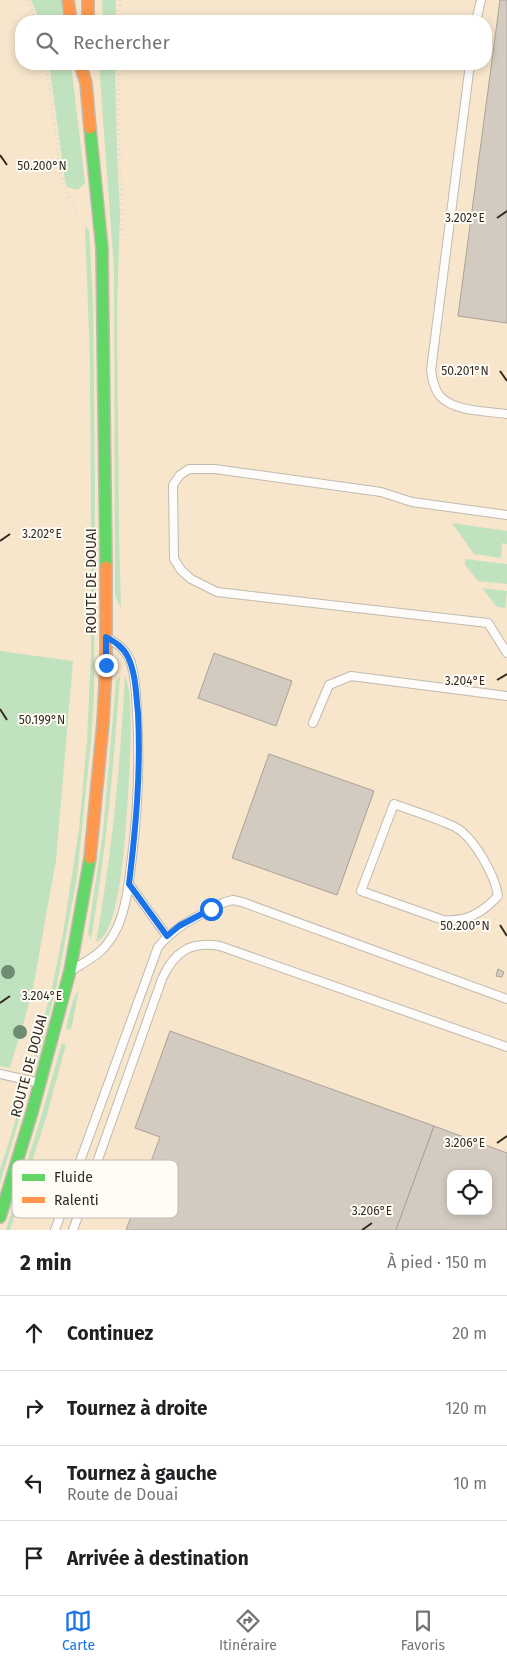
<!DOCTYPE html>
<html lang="fr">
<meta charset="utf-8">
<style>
body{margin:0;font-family:"Fira Sans",sans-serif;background:#f6f6f6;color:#202124}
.controls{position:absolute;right:15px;bottom:15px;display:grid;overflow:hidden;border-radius:10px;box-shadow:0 2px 8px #0003}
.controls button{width:45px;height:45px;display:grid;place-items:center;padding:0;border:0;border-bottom:1px solid #e0e0e0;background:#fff;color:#202124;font:25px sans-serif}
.stop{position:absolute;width:15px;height:15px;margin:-11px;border:4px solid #1a73e8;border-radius:50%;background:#fff}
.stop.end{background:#1a73e8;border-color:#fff;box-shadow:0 1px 5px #0008}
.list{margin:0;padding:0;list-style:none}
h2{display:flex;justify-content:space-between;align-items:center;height:65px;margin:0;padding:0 20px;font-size:21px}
h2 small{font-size:16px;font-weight:400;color:#757577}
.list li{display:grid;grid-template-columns:32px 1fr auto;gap:15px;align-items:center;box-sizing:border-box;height:75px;padding:0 20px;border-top:1px solid #e0e0e0}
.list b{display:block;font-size:19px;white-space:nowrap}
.list p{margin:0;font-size:16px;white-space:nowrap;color:#757577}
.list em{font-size:16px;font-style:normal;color:#757577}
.icon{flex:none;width:28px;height:28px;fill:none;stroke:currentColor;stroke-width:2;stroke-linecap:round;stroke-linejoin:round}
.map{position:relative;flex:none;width:507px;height:1230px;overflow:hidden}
.search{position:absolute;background:#fff;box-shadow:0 2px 8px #0003;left:15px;right:15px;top:15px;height:55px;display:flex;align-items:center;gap:12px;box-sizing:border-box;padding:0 18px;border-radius:20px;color:#757577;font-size:19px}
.sheet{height:365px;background:#fff}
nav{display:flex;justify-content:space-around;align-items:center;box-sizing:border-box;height:70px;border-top:1px solid #e0e0e0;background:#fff;font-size:14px;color:#757577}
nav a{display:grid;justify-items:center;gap:2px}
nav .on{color:#1a73e8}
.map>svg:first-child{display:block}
.built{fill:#f7e6cc;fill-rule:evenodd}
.green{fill:#c1e2bf}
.building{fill:#d3cbc0;stroke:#aaa298;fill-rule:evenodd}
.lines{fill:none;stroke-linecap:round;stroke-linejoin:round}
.lane-casing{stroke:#c1baae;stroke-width:10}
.fast-casing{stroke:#c1baae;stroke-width:14}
.slow-casing{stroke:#c1baae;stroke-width:14}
.path{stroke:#dcd9d5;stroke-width:3;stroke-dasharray:1 4;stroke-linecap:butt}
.lane{stroke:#fdfcfa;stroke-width:8}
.fast{stroke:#63d668;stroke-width:11}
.slow{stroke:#ff974d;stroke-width:11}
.tree{fill:#6d8c72}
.route{stroke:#1a73e8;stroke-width:6}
.ticks{fill:none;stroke:#312a1f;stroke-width:2}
.labels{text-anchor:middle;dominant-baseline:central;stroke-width:4;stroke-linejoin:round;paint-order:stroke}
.street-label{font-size:14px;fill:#312a1f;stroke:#fffbf5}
.key{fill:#fffbf5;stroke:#c1bcb5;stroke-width:1}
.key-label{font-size:14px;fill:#312a1f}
.ticks-label{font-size:12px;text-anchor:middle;fill:#312a1f;stroke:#fffbf5;stroke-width:4;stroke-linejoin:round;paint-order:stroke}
</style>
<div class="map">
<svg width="507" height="1230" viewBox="0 0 507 1230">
<rect width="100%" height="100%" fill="#f3eadd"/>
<path class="built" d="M 0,0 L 507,0 L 507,1230 L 0,1230 ZM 21,21 L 486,21 L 486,64 L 21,64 ZM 451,1174 L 488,1174 L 488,1211 L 451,1211 Z"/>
<g class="green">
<path d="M 31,0 L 62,0 L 65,21 L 40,21 Z"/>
<path d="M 102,0 L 116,0 L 116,21 L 103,21 Z"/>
<path d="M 49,64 L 71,64 L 85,183 L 78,190 L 67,187 L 65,181 Z"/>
<path d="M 99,64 L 115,64 L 117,151 L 120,214 L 117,309 L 119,529 L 121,609 L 115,595 L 114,269 Z"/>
<path d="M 85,227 L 89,230 L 93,300 L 95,484 L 94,696 L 91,741 L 77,877 L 57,984 L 36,1065 L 32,1064 L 53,983 L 63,933 L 79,829 L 87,741 L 91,655 L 91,542 L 90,359 Z"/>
<path d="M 452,523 L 507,531 L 507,544 L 502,543 L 501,558 L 474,554 Z"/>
<path d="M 465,559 L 507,564 L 507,584 L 478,581 L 465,565 Z"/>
<path d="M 482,588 L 507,591 L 505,608 L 497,607 Z"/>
<path d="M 0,651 L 73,661 L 56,860 L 32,994 L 10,1068 L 0,1066 Z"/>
<path d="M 120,676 C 114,764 106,852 91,939 L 88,933 L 103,832 L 116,680 Z"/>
<path d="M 125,676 C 134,693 130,757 129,778 C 127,805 123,936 96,942 C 112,854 120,766 125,676 Z"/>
<path d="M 79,989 L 72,1026 L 70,1030 L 68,1030 L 66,1028 L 73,1000 Z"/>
<path d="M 62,1043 L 66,1045 L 46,1118 L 10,1230 L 6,1230 L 41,1117 Z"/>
<path d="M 22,1099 L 25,1100 L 0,1183 L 0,1170 Z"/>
</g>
<g class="building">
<path d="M 500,0 L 507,0 L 507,323 L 458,316 Z"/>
<path d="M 214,653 L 292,681 L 276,726 L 198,698 Z"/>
<path d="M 269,754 L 374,791 L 337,895 L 232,858 Z"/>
<path d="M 498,969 L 504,972 L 502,977 L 496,976 Z"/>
<path d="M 170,1031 L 434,1126 L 396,1230 L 126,1230 L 160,1137 L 135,1128 Z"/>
<path d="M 434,1126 L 507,1153 L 507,1230 L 396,1230 ZM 451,1174 L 488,1174 L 488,1211 L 451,1211 Z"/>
</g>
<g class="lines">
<g class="lane-casing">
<g id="lane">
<path d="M 476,21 L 481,0"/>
<path d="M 470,64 L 431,370 C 432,378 434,389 440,396 C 454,412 487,411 507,414"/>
<path d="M 507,515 L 412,502 L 381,492 L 215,469 L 189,469 L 180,475 L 173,485 L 174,559 L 181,570 L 191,579 L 217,592 L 488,623 L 507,653"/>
<path d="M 313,723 L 329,685 L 351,676 L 507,696"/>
<path d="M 394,804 C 413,811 434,817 453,826 C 473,835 495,875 498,896 C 482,913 467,922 443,920 L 361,891 Z"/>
<path d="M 129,884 L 167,936"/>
<path d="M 74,969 C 95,956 105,952 117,928 C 127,906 129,881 132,857 C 138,809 140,761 137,712 C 136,696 136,679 131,663 C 127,651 119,645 108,638"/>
<path d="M 0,1074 L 40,1083"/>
<path d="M 55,1230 L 158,947 C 176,925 200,915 225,902 L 233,900 L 242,902 L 507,999"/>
<path d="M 73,1230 L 162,979 C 174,952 190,941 220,946 L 507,1047"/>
</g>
</g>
<g class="fast-casing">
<g id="fast">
<path d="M 90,128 L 102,249 L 106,567"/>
<path d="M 0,1217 L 32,1112 L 70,971 L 90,858"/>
</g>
</g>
<g class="slow-casing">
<g id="slow">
<path d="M 68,0 L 71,21"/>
<path d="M 88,0 L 88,21"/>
<path d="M 80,64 L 86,83 L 90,128"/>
<path d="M 90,858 L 103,723 L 106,665 L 106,567"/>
</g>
</g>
<g class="path">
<path d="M 28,0 L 36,21"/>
<path d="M 119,21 L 120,0"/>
<path d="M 46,64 L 61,174 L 64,187 L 78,213"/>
<path d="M 119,64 L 118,121 L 122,201 L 122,237"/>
</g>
<use href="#lane" class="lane"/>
<use href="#fast" class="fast"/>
<use href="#slow" class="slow"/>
</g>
<g class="tree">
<circle cx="8" cy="972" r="7"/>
<circle cx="20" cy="1032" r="7"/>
</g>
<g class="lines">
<path class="route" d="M 106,665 L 106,637 C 115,642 123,647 128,657 C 136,674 136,695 138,713 C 141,770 136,826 129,884 L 167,936 L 179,926 L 211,909"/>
</g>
<path class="ticks" d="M 0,155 L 7,165M 497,218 L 507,211M 500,371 L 507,381M 0,541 L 10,534M 497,680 L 507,674M 0,709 L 7,720M 500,925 L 507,936M 0,1003 L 10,996M 497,1143 L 507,1136M 362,1230 L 372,1223"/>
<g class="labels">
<g class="street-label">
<text transform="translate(91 581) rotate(-90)">ROUTE DE DOUAI</text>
<text transform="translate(29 1066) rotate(-75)">ROUTE DE DOUAI</text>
</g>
</g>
<rect x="12" y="1160" width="166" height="58" rx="8" class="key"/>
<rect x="22" y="1174" width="23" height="7" fill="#63d668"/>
<rect x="22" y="1197" width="23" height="6" fill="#ff974d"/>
<g class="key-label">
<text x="54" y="1182">Fluide</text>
<text x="54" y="1205">Ralenti</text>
</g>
<g class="ticks-label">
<text x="42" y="170">50.200°N</text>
<text x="465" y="222">3.202°E</text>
<text x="465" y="375">50.201°N</text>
<text x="42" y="538">3.202°E</text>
<text x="465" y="685">3.204°E</text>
<text x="42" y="724">50.199°N</text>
<text x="465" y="930">50.200°N</text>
<text x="42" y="1000">3.204°E</text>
<text x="465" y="1147">3.206°E</text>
<text x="372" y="1215">3.206°E</text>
</g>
</svg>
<div class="controls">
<button><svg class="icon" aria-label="locate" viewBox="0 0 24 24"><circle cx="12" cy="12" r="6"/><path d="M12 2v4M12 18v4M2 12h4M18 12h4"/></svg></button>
</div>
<div class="stop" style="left:211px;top:909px"></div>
<div class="stop end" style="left:106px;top:665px"></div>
<div class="search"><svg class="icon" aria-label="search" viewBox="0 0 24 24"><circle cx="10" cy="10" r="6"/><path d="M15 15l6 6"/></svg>Rechercher</div>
</div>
<section class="sheet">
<h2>2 min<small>À pied · 150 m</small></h2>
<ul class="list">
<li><svg class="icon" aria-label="ahead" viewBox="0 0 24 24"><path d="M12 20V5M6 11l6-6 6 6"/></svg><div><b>Continuez</b></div><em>20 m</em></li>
<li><svg class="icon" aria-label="right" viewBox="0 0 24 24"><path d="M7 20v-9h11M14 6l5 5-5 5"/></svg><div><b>Tournez à droite</b></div><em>120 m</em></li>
<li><svg class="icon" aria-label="left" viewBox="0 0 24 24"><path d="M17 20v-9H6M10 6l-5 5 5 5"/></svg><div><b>Tournez à gauche</b><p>Route de Douai</p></div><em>10 m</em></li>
<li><svg class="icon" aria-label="arrive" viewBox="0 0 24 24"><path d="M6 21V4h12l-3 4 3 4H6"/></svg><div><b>Arrivée à destination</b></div></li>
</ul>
</section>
<nav>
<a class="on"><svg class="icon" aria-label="map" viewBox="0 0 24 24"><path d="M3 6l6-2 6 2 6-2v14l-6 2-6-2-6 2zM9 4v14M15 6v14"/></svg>Carte</a>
<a><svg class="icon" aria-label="directions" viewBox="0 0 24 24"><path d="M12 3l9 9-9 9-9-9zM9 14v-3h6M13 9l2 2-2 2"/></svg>Itinéraire</a>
<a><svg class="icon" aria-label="saved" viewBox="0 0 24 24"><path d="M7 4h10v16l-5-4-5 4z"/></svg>Favoris</a>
</nav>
